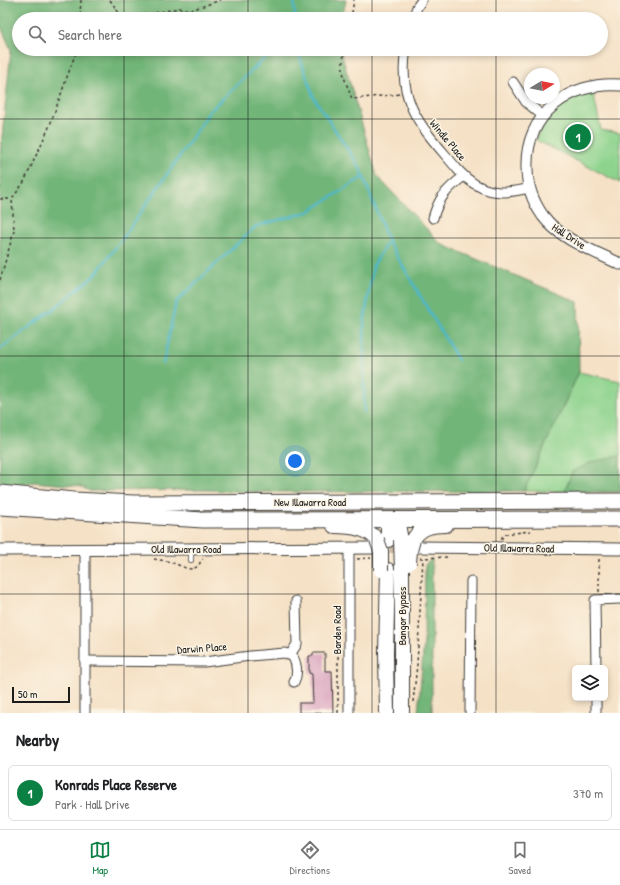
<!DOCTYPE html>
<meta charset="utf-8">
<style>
body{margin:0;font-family:"Patrick Hand",sans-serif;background:#f6f6f6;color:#202124}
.controls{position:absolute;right:12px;bottom:12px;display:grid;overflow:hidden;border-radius:6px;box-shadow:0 2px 6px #0003}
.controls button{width:36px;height:36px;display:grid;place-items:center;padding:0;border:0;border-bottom:1px solid #e0e0e0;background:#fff;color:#202124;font:20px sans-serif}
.compass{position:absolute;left:524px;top:68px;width:36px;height:36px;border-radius:50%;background:#fff;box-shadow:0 2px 6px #0003;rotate:80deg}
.scale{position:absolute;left:12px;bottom:10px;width:58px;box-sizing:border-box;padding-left:4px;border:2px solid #1c1c1c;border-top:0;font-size:11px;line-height:14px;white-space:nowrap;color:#1c1c1c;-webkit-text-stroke:3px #fcf5e5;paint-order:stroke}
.you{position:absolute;left:295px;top:461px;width:14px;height:14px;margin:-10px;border:3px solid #fff;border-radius:50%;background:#1a73e8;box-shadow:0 0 0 6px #1a73e833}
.badge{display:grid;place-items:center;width:26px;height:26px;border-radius:50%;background:#0b8043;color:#fff;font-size:13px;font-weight:700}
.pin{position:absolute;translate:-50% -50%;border:2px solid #fff;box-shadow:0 1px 4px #0006}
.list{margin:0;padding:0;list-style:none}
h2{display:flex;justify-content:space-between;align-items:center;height:52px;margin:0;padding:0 16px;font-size:17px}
h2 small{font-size:13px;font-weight:400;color:#757577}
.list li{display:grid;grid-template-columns:26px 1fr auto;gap:12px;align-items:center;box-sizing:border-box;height:56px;margin:0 8px 8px;padding:0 8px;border:1px solid #e0e0e0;border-radius:6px}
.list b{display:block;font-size:15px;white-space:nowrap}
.list p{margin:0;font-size:13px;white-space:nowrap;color:#757577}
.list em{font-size:13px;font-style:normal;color:#757577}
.icon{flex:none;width:22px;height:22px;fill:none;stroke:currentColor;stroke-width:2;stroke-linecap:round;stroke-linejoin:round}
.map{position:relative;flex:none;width:620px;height:713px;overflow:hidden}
.search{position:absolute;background:#fff;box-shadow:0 2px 6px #0003;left:12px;right:12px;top:12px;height:44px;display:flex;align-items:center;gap:10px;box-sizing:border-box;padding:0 14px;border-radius:22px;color:#757577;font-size:15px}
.sheet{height:116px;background:#fff}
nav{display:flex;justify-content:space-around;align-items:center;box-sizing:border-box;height:56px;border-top:1px solid #e0e0e0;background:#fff;font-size:11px;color:#757577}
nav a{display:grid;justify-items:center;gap:2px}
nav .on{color:#0b8043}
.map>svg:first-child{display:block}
.green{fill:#8dd38d;stroke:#547854}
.forest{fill:#72b578;stroke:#47684a}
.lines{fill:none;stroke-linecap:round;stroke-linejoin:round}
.stream{stroke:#4cb7c8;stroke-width:2.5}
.building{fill:#d394b8}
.tertiary-tunnel{stroke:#cabaa4;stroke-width:11;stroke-dasharray:11 5.5;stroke-linecap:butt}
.service-casing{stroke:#3d3a36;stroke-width:6}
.minor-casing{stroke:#3d3a36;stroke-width:11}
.tertiary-casing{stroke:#3d3a36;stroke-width:13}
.primary-casing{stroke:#3d3a36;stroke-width:16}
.trunk-casing{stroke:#3d3a36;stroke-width:17}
.path{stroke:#3d3a36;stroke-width:1.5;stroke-dasharray:3 3;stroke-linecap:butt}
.service{stroke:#fff;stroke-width:4.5}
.minor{stroke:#fff;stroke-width:9}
.tertiary{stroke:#fff;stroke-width:11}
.primary{stroke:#fff;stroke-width:14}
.trunk{stroke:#fff;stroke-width:15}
.primary-bridge-casing{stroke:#3d3a36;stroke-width:16;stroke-linecap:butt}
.primary-bridge{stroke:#fff;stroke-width:14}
.grid{fill:none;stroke:#1c1c1c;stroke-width:1;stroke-opacity:0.55}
.labels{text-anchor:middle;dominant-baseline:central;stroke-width:3;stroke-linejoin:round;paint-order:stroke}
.street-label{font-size:11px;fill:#1c1c1c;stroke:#fcf5e5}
</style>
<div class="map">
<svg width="620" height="713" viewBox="0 0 620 713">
<rect width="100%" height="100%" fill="#fcf5e5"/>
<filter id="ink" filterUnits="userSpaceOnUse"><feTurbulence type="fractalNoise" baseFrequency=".025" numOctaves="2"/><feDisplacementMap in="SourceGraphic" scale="8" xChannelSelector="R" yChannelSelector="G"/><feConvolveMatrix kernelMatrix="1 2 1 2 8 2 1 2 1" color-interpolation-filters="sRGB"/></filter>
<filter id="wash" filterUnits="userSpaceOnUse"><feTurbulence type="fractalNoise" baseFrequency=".012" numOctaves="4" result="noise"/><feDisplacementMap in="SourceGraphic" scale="16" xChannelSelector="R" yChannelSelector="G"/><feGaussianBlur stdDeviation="0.9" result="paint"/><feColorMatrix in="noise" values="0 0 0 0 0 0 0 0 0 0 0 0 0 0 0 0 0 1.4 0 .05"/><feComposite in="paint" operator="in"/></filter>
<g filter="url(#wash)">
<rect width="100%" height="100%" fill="#f5e1c6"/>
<g class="green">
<path d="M 593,91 L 601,130 L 620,133 L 620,183 L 536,140 C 546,114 567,98 593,91 Z"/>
<path d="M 579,372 L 620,381 L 620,492 L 524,491 Z"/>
</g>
<g class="forest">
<path d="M 0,0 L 346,0 L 342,19 L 19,19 L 19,49 L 340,49 L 377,176 L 441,244 L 578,302 L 579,372 L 524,491 L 259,492 L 207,490 L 90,491 L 79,486 L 33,482 L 16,486 L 0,484 L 0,156 L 11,50 L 0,24 Z"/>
<path d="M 620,456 L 620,492 L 565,491 L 572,472 L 592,462 Z"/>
<path d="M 432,559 L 432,713 L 418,713 L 424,641 L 425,565 Z"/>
</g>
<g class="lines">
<g class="stream">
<path d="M 294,0 L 295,19"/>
<path d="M 297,49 L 314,98 L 360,168 L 388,241 L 458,360"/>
<path d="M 0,349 L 56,307 L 95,275 L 125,235 L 188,144 L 209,112 L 274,49"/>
<path d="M 163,364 L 176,302 L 256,226 L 308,212 L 363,177"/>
<path d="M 364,412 L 364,323 L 373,266 L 388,241"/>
</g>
</g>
<g id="blocks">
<path class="building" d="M 313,653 L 325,653 L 325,671 L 332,671 L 333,713 L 299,713 L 299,703 L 313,703 L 312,674 L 309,673 L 309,656 L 313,656 Z"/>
</g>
</g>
<g filter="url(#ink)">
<use href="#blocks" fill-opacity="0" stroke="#3d3a36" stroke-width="1"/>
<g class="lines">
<path class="tertiary-tunnel" d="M 373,548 L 408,547"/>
<g class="service-casing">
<path id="service" d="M 191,550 L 191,560"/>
</g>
<g class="minor-casing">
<g id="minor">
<path d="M 413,19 L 417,7 L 422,0"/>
<path d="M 406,49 C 396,106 425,130 458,170 C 479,193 500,196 529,188"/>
<path d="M 513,82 L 526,102 L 543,116"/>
<path d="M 433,218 C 439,197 447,189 464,176"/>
<path d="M 348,548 L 349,553 L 349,713"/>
<path d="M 290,655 L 297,644 L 296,601"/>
<path d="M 85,661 L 204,662 L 250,656 L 285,653 L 293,657 C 297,665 298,674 294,682"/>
<path d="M 596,668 L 595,600 L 620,599"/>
<path d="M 85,713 L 85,550"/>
<path d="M 470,713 L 471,581"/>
<path d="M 596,713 L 596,698"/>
</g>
</g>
<g class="tertiary-casing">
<g id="tertiary">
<path d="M 620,85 C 569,81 525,115 527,168 C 527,186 533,202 543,216 C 561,240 594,251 620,264"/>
<path d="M 418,547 L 620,549"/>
<path d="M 0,550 L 373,548"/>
</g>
</g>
<g class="primary-casing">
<g id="primary">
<path d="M 397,519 L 401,540"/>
<path d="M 334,526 C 348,526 368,527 377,540"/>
<path d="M 388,540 L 388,519"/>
<path d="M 413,540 C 420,527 432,525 446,525"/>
<path d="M 402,569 L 402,713"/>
<path d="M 387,713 L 386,653 L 388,570"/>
</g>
</g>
<g class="trunk-casing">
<g id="trunk">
<path d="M 0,493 L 74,500 L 133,503 L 620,501"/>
<path d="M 0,507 L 203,520 L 620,519"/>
</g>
</g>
<g class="path">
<path d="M 81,0 L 80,14 L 83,19"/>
<path d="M 110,0 L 121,16"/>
<path d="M 102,19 L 108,16 L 150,14 L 179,8 L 191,10 L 221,0"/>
<path d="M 351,19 L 354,0"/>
<path d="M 345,49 C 340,72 344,77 352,99 L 400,94"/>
<path d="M 0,199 L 12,199"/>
<path d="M 0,280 L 14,231 L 12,199 L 24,182 L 50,125 L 77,49"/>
<path d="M 502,539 L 502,537 L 506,534 L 531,531"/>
<path d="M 420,558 L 450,557"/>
<path d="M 154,559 C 160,560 167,561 173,563 C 181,565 190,573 198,566 C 200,564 200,561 203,559"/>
<path d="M 357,559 L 371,558"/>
<path d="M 599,592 L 599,557"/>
<path d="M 413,702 L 417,665 L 423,558"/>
<path d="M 338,713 L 338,654 L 340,647"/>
</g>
<use href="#service" class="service"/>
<use href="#minor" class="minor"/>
<use href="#tertiary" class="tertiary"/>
<use href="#primary" class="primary"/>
<use href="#trunk" class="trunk"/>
<g class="primary-bridge-casing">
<g id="primary-bridge">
<path d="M 377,540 L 381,551 L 381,570"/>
<path d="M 401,540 L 402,569"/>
<path d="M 409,563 L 410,551 L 413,540"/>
</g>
</g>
<use href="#primary-bridge" class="primary-bridge"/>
</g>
</g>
<path class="grid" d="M 124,0 L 124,19M 248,0 L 248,19M 372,0 L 372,19M 496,0 L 496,19M 124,49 L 124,713M 248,49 L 248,713M 372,49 L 372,713M 496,49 L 496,713M 0,119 L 620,119M 0,238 L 620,238M 0,356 L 620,356M 0,475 L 620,475M 0,594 L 620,594"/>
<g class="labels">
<g class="street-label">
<text transform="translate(448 140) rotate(50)">Windle Place</text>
<text transform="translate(569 236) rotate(33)">Hall Drive</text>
<text x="310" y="502">New Illawarra Road</text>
<text transform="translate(519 548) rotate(1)">Old Illawarra Road</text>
<text x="186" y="549">Old Illawarra Road</text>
<text transform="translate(402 616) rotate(-90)">Bangor Bypass</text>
<text transform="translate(337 630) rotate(-90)">Barden Road</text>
<text transform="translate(202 648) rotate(-4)">Darwin Place</text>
</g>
</g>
</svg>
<div class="controls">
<button><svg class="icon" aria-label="layers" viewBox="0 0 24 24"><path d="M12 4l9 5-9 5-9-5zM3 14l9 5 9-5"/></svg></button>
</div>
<svg class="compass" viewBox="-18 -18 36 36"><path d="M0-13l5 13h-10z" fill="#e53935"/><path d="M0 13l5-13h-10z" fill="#757577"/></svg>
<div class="scale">50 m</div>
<div class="you"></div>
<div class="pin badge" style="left:578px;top:137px">1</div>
<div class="search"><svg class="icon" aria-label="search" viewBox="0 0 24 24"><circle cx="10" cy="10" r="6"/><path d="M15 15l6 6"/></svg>Search here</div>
</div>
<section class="sheet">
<h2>Nearby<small></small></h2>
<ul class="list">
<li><span class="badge">1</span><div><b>Konrads Place Reserve</b><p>Park · Hall Drive</p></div><em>370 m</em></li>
</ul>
</section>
<nav>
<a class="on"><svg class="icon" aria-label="map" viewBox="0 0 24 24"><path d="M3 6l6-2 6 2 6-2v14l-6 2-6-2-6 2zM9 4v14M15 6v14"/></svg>Map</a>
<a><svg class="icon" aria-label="directions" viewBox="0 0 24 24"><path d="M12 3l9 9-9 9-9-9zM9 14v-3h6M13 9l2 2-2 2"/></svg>Directions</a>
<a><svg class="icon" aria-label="saved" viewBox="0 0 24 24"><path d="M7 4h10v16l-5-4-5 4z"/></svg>Saved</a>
</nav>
